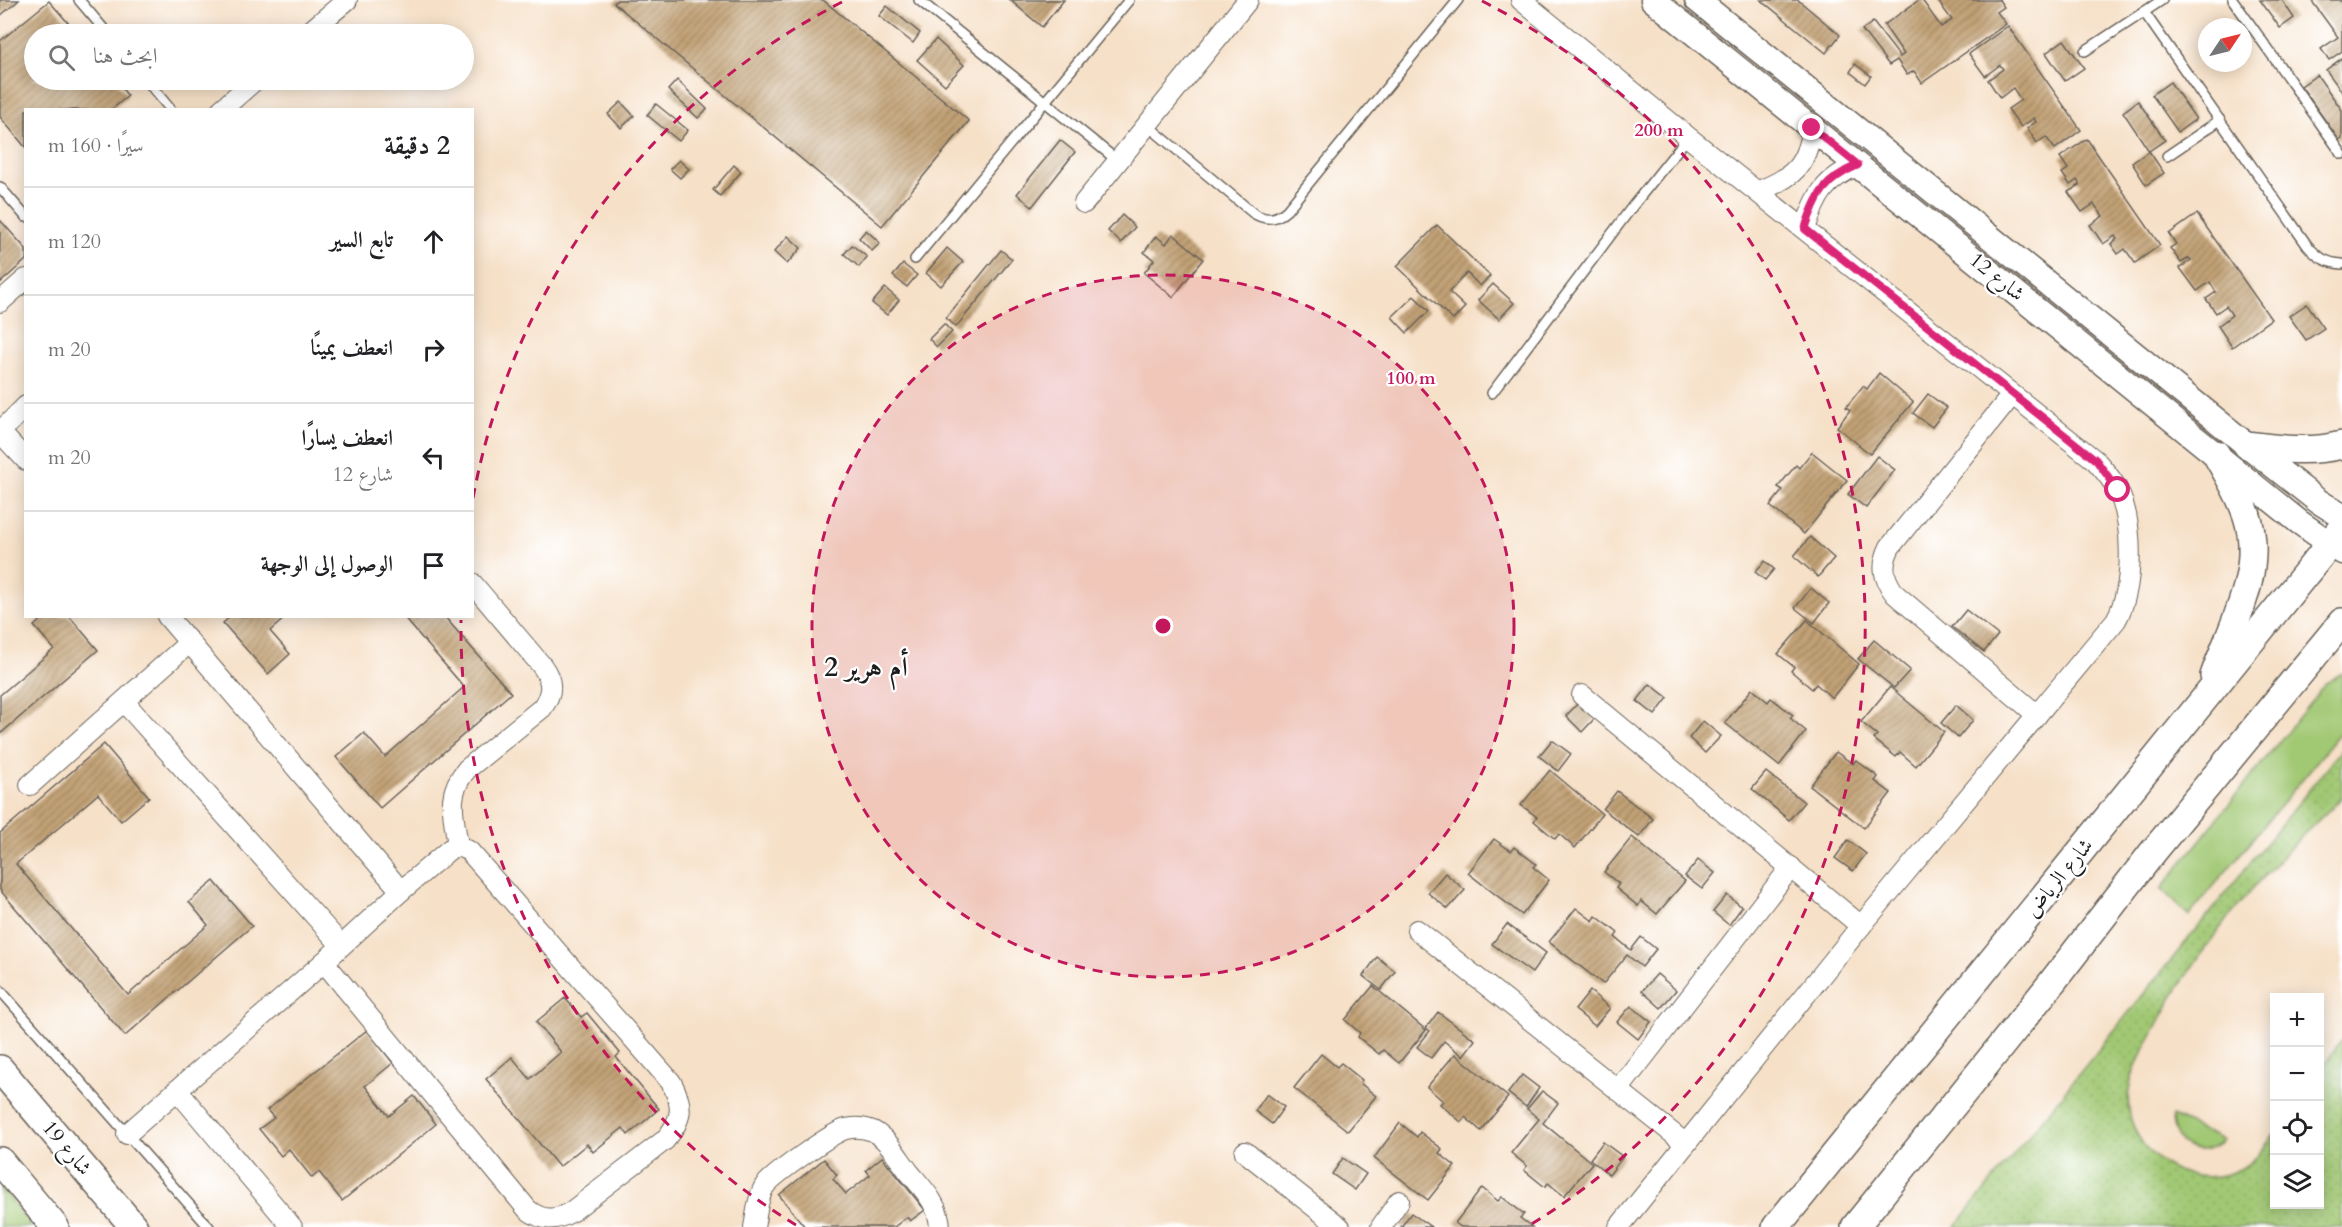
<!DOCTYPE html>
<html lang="ar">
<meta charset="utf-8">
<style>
body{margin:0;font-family:Cardo,Amiri,serif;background:#f2f2f2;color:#202124;direction:rtl}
.controls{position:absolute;right:18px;bottom:18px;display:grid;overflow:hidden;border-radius:0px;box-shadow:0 3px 15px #0003}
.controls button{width:54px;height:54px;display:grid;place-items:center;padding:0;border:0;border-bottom:2px solid #e0e0e0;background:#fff;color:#202124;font:30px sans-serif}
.compass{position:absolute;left:2198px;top:18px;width:54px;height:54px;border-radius:50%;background:#fff;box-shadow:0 3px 15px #0003;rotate:55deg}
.stop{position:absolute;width:18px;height:18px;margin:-14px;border:4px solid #db2777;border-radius:50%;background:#fff}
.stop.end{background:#db2777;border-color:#fff;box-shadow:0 2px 6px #0008}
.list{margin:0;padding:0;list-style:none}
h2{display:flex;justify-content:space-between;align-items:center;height:78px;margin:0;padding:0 24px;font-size:26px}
h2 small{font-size:20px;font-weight:400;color:#757577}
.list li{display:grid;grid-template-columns:39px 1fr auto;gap:18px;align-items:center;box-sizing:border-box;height:108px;padding:0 24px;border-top:2px solid #e0e0e0}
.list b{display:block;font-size:22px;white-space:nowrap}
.list p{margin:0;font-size:20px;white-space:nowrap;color:#757577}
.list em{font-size:20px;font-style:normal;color:#757577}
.icon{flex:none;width:33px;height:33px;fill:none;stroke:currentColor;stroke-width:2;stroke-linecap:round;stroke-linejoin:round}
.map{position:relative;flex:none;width:2342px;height:1227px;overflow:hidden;direction:ltr}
.search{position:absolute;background:#fff;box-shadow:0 3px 15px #0003;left:24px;top:24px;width:450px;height:66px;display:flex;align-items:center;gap:15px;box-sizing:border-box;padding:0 21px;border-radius:33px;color:#757577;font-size:22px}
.panel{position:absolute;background:#fff;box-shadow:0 3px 15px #0003;left:24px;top:108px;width:450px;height:510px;border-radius:0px;direction:rtl}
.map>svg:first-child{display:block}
.grass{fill:#a1c873;stroke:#5e7248;stroke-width:1.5}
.garden{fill:url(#garden-dots);stroke:#5e7248;stroke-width:1.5}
.building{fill:url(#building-hatch)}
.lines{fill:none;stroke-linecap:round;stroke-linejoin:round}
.service-casing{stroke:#686158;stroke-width:12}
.minor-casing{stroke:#686158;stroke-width:22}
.tertiary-casing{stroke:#686158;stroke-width:27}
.secondary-casing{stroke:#686158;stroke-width:30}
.service{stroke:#fff;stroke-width:9}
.minor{stroke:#fff;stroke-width:20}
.tertiary{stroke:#fff;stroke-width:24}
.secondary{stroke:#fff;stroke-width:27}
.route{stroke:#db2777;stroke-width:8}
.ring{fill:none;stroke:#c2185b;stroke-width:3;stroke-dasharray:10 8}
.labels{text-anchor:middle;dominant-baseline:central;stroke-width:4.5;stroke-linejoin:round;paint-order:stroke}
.street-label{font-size:21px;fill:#1c1c1c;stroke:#fff}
.district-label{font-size:27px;font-weight:bold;fill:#1c1c1c;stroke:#fff}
.centre{fill:#c2185b;stroke:#fff;stroke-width:3}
.ring-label{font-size:18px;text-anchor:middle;font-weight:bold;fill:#c2185b;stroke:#fff;stroke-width:4.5;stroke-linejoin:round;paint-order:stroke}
</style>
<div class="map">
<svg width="2342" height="1227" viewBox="0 0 2342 1227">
<defs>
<pattern id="garden-dots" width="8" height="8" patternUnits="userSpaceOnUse" patternTransform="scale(1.5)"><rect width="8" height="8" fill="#a1c873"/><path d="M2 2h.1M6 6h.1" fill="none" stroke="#8aab63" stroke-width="1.8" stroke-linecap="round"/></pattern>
<pattern id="building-hatch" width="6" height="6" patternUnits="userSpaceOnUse" patternTransform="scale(1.5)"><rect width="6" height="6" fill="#c2a276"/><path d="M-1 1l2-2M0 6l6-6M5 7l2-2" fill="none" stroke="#9d8360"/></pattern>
</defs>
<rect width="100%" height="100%" fill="#fff"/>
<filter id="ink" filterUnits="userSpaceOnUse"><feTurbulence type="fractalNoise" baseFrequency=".0167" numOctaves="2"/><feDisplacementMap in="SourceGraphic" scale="12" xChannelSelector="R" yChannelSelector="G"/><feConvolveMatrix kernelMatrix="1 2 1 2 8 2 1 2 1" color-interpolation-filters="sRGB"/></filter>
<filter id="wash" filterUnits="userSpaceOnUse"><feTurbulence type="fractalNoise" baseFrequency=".008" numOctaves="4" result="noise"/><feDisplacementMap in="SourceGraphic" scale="24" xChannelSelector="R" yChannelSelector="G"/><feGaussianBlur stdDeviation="1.35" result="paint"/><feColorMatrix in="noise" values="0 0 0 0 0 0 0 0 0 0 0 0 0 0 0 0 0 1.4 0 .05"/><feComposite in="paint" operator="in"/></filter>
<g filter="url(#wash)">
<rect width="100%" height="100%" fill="#f6e0c7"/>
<g class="grass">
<path d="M 2342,673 L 2342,731 L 2189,916 L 2161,889 L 2326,683 Z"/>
<path d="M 2172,1116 L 2223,1140 C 2199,1161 2172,1147 2172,1116 Z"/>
<path d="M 0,1189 L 8,1195 L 31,1227 L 0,1227 Z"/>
</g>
<path class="garden" d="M 2342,749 L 2342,798 C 2268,866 2201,940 2155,1030 C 2146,1047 2134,1065 2130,1084 C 2117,1145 2183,1197 2240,1169 C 2255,1161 2265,1147 2274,1134 L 2274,1204 L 2320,1204 L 2320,1071 L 2342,1039 L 2342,1227 L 1955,1227 Z"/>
<g id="blocks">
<g class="building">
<path d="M 0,0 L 19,0 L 0,16 Z"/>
<path d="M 617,0 L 823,0 L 969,121 L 882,226 L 614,3 Z"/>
<path d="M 1010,0 L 1064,0 L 1042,27 Z"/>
<path d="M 1761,0 L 1798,0 L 1840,35 L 1826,53 Z"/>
<path d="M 1919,0 L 1922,0 L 1941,27 L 1952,20 L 1937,0 L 1999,0 L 2004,7 L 1997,12 L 2006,24 L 1922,83 L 1914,71 L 1907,75 L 1897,60 L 1889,65 L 1862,30 L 1873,22 L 1900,57 L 1904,54 L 1884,25 Z"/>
<path d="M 2260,0 L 2282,0 L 2294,18 L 2280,28 Z"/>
<path d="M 2311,0 L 2342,0 L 2342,51 L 2329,60 L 2321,49 L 2338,37 Z"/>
<path d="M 49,1 L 78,34 L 34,34 L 34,80 L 115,80 L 128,96 L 111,110 L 26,110 L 26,148 L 0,117 L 0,41 Z"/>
<path d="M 887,6 L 920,33 L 913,43 L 879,16 Z"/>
<path d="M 2008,26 L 2081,130 L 2055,149 L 2046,137 L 2037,143 L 2027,128 L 2036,122 L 2034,118 L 2021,127 L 2008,109 L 2021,100 L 2013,88 L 2000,98 L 1988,80 L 2003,69 L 2000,65 L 1985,76 L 1969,54 Z"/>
<path d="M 936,39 L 964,65 L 945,85 L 917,60 Z"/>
<path d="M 2064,40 L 2084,68 L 2065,81 L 2046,53 Z"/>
<path d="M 2342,58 L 2342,92 L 2326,70 Z"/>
<path d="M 1855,64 L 1871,76 L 1865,84 L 1850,72 Z"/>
<path d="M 2317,75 L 2342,110 L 2342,138 L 2339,140 L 2301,86 Z"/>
<path d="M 677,80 L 707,109 L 698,118 L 668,90 Z"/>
<path d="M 2170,82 L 2196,119 L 2178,132 L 2152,95 Z"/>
<path d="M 2138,101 L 2165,140 L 2149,151 L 2123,112 Z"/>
<path d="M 621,102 L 634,116 L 621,128 L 608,114 Z"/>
<path d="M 656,104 L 688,130 L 679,141 L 647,115 Z"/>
<path d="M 2087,139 L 2160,245 L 2135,263 L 2125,249 L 2118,254 L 2111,244 L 2117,239 L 2115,236 L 2103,244 L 2090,225 L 2103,216 L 2094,204 L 2082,212 L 2068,192 L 2080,185 L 2077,180 L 2070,185 L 2062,173 L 2068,169 L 2060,157 Z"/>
<path d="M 1060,140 L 1075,152 L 1032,207 L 1017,194 Z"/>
<path d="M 2149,151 L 2164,173 L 2146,185 L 2132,163 Z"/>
<path d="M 679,160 L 689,169 L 680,178 L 670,169 Z"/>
<path d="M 734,165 L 741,172 L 720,196 L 713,190 Z"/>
<path d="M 2197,214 L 2271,319 L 2232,347 L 2218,326 L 2232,315 L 2226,306 L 2216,313 L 2206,299 L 2216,292 L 2210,282 L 2197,291 L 2180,268 L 2191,260 L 2189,258 L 2181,263 L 2170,248 L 2176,244 L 2169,234 Z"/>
<path d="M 1122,215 L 1135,227 L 1121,243 L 1108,231 Z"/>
<path d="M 0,220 L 26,249 L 26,260 L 0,283 Z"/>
<path d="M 1437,225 L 1490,276 L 1480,286 L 1467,273 L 1449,292 L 1465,307 L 1453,320 L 1397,266 Z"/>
<path d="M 866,230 L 880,243 L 872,251 L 859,238 Z"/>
<path d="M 1173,234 L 1203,259 L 1173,297 L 1144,273 L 1154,260 L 1144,252 L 1156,236 L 1166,244 Z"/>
<path d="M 788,236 L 801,248 L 787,264 L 774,252 Z"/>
<path d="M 852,245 L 867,257 L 859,267 L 844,254 Z"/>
<path d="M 947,248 L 963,262 L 941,286 L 926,273 Z"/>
<path d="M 1001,250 L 1012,259 L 956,327 L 946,318 Z"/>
<path d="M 903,264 L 917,275 L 907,287 L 893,276 Z"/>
<path d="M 1493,284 L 1514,303 L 1499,319 L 1478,300 Z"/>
<path d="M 885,288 L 899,300 L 887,315 L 872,303 Z"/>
<path d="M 1414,296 L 1429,311 L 1407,333 L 1392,317 Z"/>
<path d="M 2307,304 L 2324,328 L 2306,340 L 2289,316 Z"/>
<path d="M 944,324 L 952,332 L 937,347 L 929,339 Z"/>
<path d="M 1879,373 L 1913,402 L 1870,454 L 1837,427 L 1850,410 L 1846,407 L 1863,386 L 1867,389 Z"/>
<path d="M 1928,394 L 1947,408 L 1932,427 L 1913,413 Z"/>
<path d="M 1812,452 L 1847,480 L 1804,534 L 1770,506 L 1783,490 L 1778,487 L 1796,465 L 1799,468 Z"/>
<path d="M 1877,456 L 1895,470 L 1866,508 L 1848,494 Z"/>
<path d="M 1810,537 L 1834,558 L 1818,577 L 1794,556 Z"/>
<path d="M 1765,561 L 1774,569 L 1765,580 L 1755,572 Z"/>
<path d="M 1811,588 L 1829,603 L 1814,623 L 1795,608 Z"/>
<path d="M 1966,610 L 1998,635 L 1984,652 L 1952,627 Z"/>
<path d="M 45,616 L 69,616 L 98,650 L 0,734 L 0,695 L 54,649 L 34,626 Z"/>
<path d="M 231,616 L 287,616 L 270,631 L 290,654 L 268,674 L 223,623 Z"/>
<path d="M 403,616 L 444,616 L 511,693 L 380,808 L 336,757 L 364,733 L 385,757 L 464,687 Z"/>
<path d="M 1807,620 L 1859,664 L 1832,698 L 1816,684 L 1812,689 L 1791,671 L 1794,667 L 1778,654 Z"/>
<path d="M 1874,640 L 1910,670 L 1894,688 L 1858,659 Z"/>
<path d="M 1650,684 L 1668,698 L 1655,715 L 1637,701 Z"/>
<path d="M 1890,687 L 1944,732 L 1916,766 L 1900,752 L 1896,757 L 1874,739 L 1877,735 L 1861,722 Z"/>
<path d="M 1752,689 L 1768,702 L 1771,698 L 1793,715 L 1790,718 L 1806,731 L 1779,766 L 1725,723 Z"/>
<path d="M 1580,701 L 1596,717 L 1582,732 L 1566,716 Z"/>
<path d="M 1956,705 L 1973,720 L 1958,738 L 1941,723 Z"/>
<path d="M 1703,721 L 1721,736 L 1705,753 L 1689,738 Z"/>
<path d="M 1552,740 L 1571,754 L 1558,771 L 1539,756 Z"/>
<path d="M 104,744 L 149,797 L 121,821 L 98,794 L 16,864 L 128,995 L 208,925 L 189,902 L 214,881 L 252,926 L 125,1036 L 0,890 L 0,833 Z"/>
<path d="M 1836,752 L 1853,764 L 1856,760 L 1878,777 L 1875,781 L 1891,793 L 1864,828 L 1810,786 Z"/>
<path d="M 1550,770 L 1602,814 L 1575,848 L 1559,834 L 1555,839 L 1534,821 L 1537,817 L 1521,805 Z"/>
<path d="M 1766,772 L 1804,802 L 1789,820 L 1752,789 Z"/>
<path d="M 1617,791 L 1653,819 L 1639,837 L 1603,809 Z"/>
<path d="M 1632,837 L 1685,881 L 1657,914 L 1641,901 L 1638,906 L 1616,888 L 1619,884 L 1604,872 Z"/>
<path d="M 1494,839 L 1511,851 L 1514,847 L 1536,864 L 1533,867 L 1549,880 L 1522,915 L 1468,873 Z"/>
<path d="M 1848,840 L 1866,854 L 1853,871 L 1835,858 Z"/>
<path d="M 1698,860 L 1715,873 L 1702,889 L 1685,876 Z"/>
<path d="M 1445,873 L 1465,890 L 1448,909 L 1428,893 Z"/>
<path d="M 1727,895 L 1742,907 L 1729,925 L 1713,912 Z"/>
<path d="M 1576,908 L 1593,921 L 1596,916 L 1618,933 L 1615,937 L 1631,950 L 1641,937 L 1656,949 L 1642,967 L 1627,955 L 1603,984 L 1549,942 Z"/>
<path d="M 1507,924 L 1546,953 L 1532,973 L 1492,944 Z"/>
<path d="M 1377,957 L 1395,971 L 1381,990 L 1363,976 Z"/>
<path d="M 1657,974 L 1676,990 L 1661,1008 L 1642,991 Z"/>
<path d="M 1373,986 L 1426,1030 L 1399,1063 L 1383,1050 L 1379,1054 L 1358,1037 L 1360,1033 L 1345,1020 Z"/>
<path d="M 1590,991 L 1610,1008 L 1595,1026 L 1575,1010 Z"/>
<path d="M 565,998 L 581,1017 L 587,1013 L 620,1053 L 616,1057 L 659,1109 L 628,1135 L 623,1128 L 593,1152 L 587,1144 L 559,1167 L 486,1079 L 512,1057 L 530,1079 L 561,1052 L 536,1022 Z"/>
<path d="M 1631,1006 L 1651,1022 L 1638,1039 L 1617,1022 Z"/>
<path d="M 1438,1012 L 1475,1040 L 1463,1056 L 1444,1041 L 1431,1058 L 1417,1047 L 1430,1031 L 1426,1028 Z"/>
<path d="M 367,1030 L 393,1063 L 365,1086 L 389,1116 L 414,1096 L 436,1124 L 342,1201 L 319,1172 L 312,1178 L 289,1149 L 281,1156 L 259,1129 L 274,1118 L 267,1110 Z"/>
<path d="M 1321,1054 L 1337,1067 L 1341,1063 L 1362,1080 L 1360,1083 L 1376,1096 L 1348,1131 L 1294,1088 Z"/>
<path d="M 1455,1054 L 1508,1097 L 1481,1131 L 1465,1117 L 1461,1122 L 1440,1104 L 1443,1101 L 1427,1087 Z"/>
<path d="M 1522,1075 L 1539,1088 L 1526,1107 L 1508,1093 Z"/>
<path d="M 1542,1091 L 1558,1103 L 1543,1123 L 1592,1163 L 1564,1196 L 1548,1183 L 1545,1187 L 1524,1170 L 1527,1166 L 1511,1153 L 1539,1119 L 1527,1109 Z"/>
<path d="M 1267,1094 L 1284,1107 L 1272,1124 L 1255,1111 Z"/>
<path d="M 1400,1123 L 1417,1137 L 1420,1132 L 1442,1149 L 1439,1153 L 1455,1166 L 1428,1200 L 1374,1158 Z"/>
<path d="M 1603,1142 L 1623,1157 L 1609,1175 L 1590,1159 Z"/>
<path d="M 882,1157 L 925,1210 L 910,1221 L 907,1217 L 894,1227 L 805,1227 L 779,1195 L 824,1159 L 837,1175 L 833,1179 L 846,1194 L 870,1175 L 866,1170 Z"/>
<path d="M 1343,1158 L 1366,1174 L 1355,1190 L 1332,1174 Z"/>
<path d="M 1482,1188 L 1498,1201 L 1502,1197 L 1524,1214 L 1520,1218 L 1532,1227 L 1461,1227 L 1455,1223 Z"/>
<path d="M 1411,1213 L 1431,1227 L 1401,1227 Z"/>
</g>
</g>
</g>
<g filter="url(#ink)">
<use href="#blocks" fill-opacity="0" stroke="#686158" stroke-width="1.5"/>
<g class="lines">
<g class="service-casing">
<g id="service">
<path d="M 79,0 L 108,34"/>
<path d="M 919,0 L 1118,161"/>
<path d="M 2233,0 L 2342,154"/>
<path d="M 2144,12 L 2307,245 C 2317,257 2326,263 2342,264"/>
<path d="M 2085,51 L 2162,0"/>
<path d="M 146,80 L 171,110"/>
<path d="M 1147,125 L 1253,213 C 1266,221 1276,220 1287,210 L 1458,0"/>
<path d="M 2167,156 L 2220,120"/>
<path d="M 0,187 L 26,217"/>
<path d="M 915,259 L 1129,0"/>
<path d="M 1492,393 L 1632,207 L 1688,137"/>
<path d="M 0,990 L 209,1227"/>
</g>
</g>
<g class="minor-casing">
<g id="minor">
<path d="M 1521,0 L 1688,137 L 2096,461 C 2104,470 2113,480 2118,491 C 2134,524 2134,588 2116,620 L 1861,926 L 1619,1227"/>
<path d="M 307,34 L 347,0"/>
<path d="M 221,110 L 255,80"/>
<path d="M 1759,191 C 1794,177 1806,166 1812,128"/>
<path d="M 1084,203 L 1248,0"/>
<path d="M 1805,229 C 1816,195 1825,179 1858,165"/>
<path d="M 0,302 L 26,279"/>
<path d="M 2012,395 L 1890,547 C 1881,565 1883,578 1895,594 L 2037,715"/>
<path d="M 0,432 L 26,460"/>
<path d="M 0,432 L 26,406"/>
<path d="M 1582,695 L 1861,926"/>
<path d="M 125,703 L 341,945"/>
<path d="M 30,785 L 190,642"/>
<path d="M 458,846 C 454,816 445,794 467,769 L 542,708 C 553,693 553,681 542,666 L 472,583"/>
<path d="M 1417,930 L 1686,1144"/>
<path d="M 324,962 L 528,1210 C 543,1221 555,1221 571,1212 L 665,1140 C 683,1119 684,1106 671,1082 L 469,851 L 458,846 L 450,849 L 401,891"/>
<path d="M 177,1090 L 292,1227"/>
<path d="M 1618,1090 L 1791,867"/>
<path d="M 127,1134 L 324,962 L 401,891 L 167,616"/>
<path d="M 1245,1152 L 1340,1227"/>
<path d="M 754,1227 C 757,1214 757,1199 764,1187 C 771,1176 833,1132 846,1129 C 854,1127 865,1128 873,1131 C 888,1139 899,1159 909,1172 C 923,1189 939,1204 940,1227"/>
<path d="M 1381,1227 L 1399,1201"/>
</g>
</g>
<g class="tertiary-casing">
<g id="tertiary">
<path d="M 1653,0 L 2299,522 L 2342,552"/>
<path d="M 1697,0 L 2247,445 L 2318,501 L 2342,516"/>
</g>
</g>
<g class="secondary-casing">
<g id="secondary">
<path d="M 2247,445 C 2280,449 2310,453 2342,445"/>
<path d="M 2214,676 C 2232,625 2265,571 2247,516 C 2240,494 2227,474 2216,454"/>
<path d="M 0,1069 L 134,1227"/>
<path d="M 0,1161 L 55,1227"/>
<path d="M 1776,1227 L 2342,529"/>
<path d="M 1855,1227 L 2046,990 L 2153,852 L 2342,622"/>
</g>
</g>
<use href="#service" class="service"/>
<use href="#minor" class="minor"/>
<use href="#tertiary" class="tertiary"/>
<use href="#secondary" class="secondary"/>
</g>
</g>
<g class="lines" filter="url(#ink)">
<path class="route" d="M 1812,128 L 1858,165 C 1825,179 1816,195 1805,229 L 2096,460 L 2118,490"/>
</g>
<circle cx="1163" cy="626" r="351" fill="#c2185b" fill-opacity=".12"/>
<g class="ring">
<circle cx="1163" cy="626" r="351"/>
<path d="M796 1225A702 702 0 0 1 461 620M473 498A702 702 0 0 1 844 1M1482 1A702 702 0 0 1 1530 1225"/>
</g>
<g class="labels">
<g class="street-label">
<text transform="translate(1997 277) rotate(39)">شارع 12</text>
<text transform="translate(2059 878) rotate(-51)">شارع الرياض</text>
<text transform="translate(67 1148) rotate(50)">شارع 19</text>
</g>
<g class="district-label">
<text x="866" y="667">أم هرير 2</text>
</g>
</g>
<circle cx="1163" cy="626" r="9" class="centre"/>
<g class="ring-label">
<text x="1659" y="136">200 m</text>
<text x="1411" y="384">100 m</text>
</g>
</svg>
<div class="controls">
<button>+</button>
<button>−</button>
<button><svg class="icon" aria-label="locate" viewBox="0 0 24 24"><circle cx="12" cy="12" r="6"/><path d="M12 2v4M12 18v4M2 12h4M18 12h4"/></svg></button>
<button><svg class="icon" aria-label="layers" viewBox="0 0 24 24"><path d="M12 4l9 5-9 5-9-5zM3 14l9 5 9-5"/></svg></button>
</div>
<svg class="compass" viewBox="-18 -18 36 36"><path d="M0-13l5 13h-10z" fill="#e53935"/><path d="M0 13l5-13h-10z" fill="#757577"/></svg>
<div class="stop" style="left:2118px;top:490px"></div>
<div class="stop end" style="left:1812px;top:128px"></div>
<div class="search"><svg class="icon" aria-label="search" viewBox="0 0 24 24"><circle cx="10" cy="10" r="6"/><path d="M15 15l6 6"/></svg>ابحث هنا</div>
<section class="panel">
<h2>2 دقيقة<small>سيرًا · 160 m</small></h2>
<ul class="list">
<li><svg class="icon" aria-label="ahead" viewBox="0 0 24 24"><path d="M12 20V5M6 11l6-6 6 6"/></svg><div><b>تابع السير</b></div><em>120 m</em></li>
<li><svg class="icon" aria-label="right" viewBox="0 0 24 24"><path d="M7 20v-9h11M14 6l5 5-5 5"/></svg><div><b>انعطف يمينًا</b></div><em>20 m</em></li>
<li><svg class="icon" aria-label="left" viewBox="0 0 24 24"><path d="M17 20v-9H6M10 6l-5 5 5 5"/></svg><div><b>انعطف يسارًا</b><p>شارع 12</p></div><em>20 m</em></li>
<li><svg class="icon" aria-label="arrive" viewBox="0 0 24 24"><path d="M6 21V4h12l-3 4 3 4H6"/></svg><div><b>الوصول إلى الوجهة</b></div></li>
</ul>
</section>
</div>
